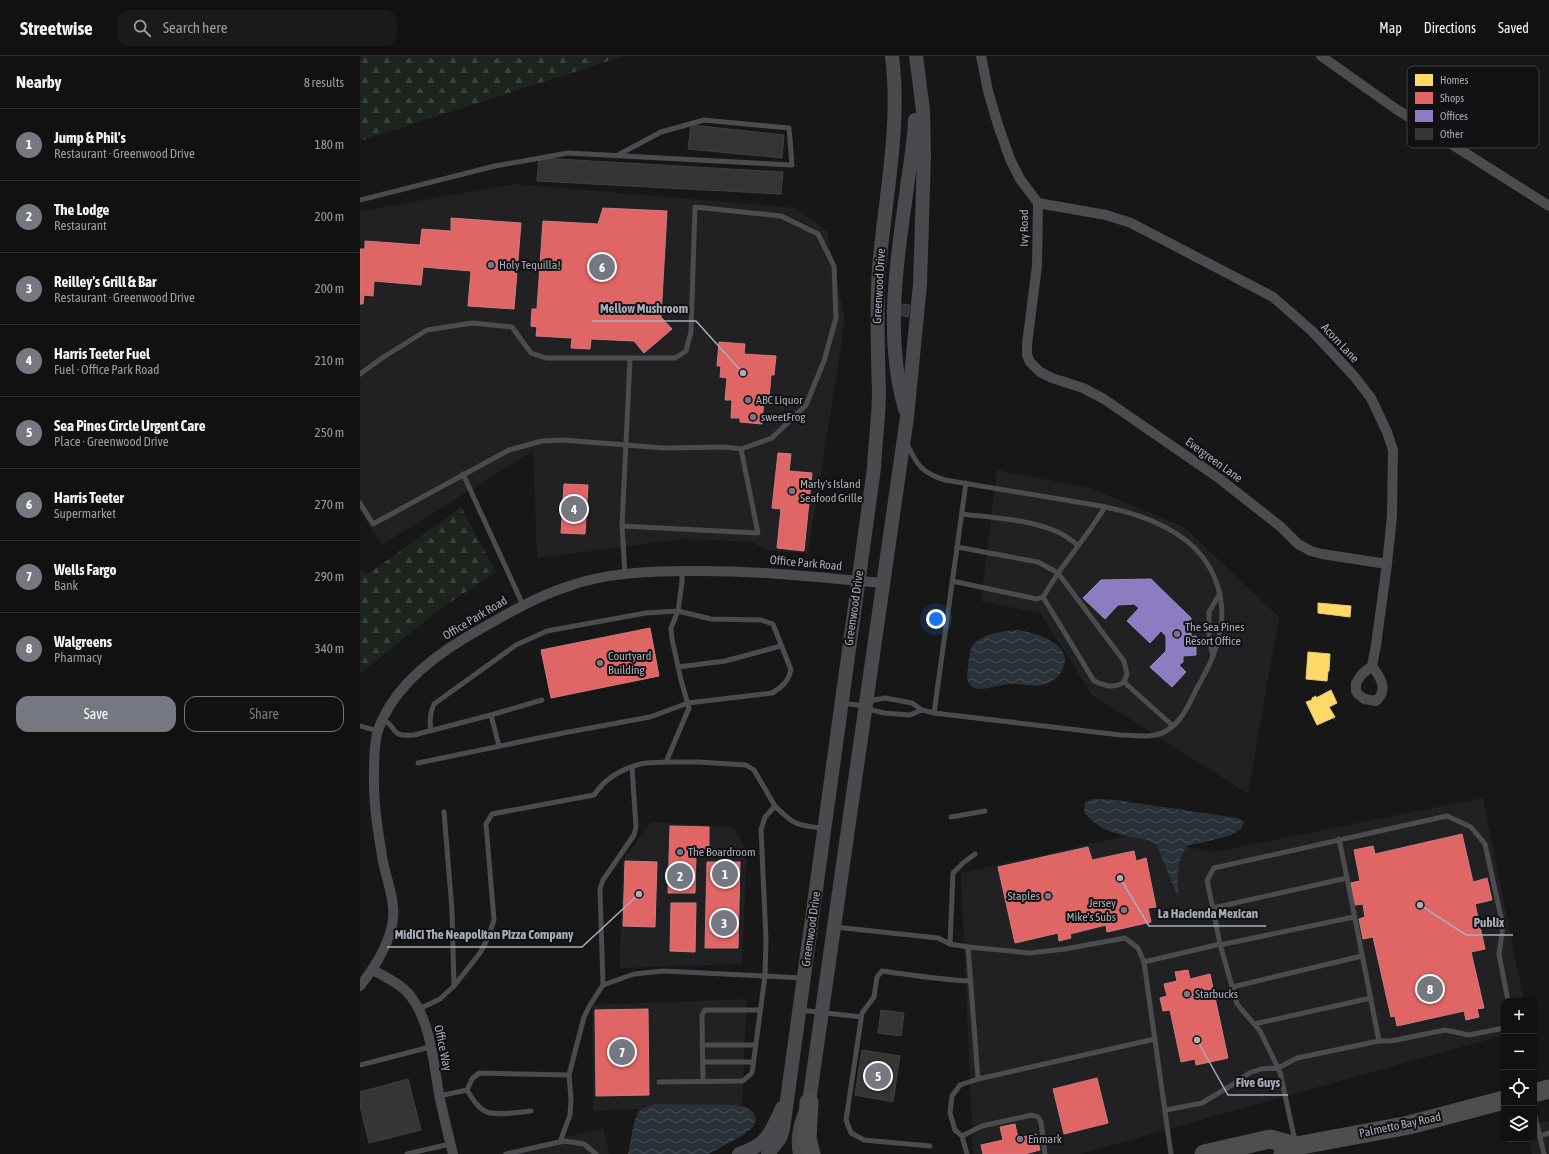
<!DOCTYPE html>
<meta charset="utf-8">
<style>
body{margin:0;font-family:"Asap Condensed",sans-serif;background:#1a1a1a;color:#f1f3f6}
.controls{position:absolute;right:12px;bottom:12px;display:grid;overflow:hidden;border-radius:8px;box-shadow:0 1px 3px #0004}
.controls button{width:36px;height:36px;display:grid;place-items:center;padding:0;border:0;border-bottom:1px solid #303131;background:#111;color:#f1f3f6;font:20px sans-serif}
.you{position:absolute;left:576px;top:563px;width:14px;height:14px;margin:-10px;border:3px solid #fff;border-radius:50%;background:#1a73e8;box-shadow:0 0 0 6px #1a73e833}
.badge{display:grid;place-items:center;width:26px;height:26px;border-radius:50%;background:#757880;color:#fff;font-size:13px;font-weight:700}
.pin{position:absolute;translate:-50% -50%;border:2px solid #fff;box-shadow:0 1px 4px #0006}
.list{margin:0;padding:0;list-style:none}
h2{display:flex;justify-content:space-between;align-items:center;height:52px;margin:0;padding:0 16px;font-size:17px}
h2 small{font-size:13px;font-weight:400;color:#9c9d9f}
.list li{display:grid;grid-template-columns:26px 1fr auto;gap:12px;align-items:center;box-sizing:border-box;height:72px;padding:0 16px;border-top:1px solid #303131}
.list b{display:block;font-size:15px;white-space:nowrap}
.list p{margin:0;font-size:13px;white-space:nowrap;color:#9c9d9f}
.list em{font-size:13px;font-style:normal;color:#9c9d9f}
.actions{display:flex;gap:8px;padding:12px 16px}
.actions a{flex:1;padding:9px 0;border:1px solid #757880;border-radius:12px;text-align:center;font-size:14px;color:#757880}
.actions .main{background:#757880;color:#fff}
.icon{flex:none;width:22px;height:22px;fill:none;stroke:currentColor;stroke-width:2;stroke-linecap:round;stroke-linejoin:round}
.map{position:relative;flex:none;width:1189px;height:1098px;overflow:hidden}
header{display:flex;align-items:center;gap:24px;box-sizing:border-box;height:56px;padding:0 20px;background:#111;border-bottom:1px solid #303131}
header strong{font-size:19px}
nav{display:flex;gap:22px;margin-inline-start:auto;font-size:14px}
.search{width:280px;height:36px;background:#1a1a1a;display:flex;align-items:center;gap:10px;box-sizing:border-box;padding:0 14px;border-radius:12px;color:#9c9d9f;font-size:15px}
main{display:flex}
aside{flex:1;background:#111}
.map>svg:first-child{display:block}
.built{fill:#212123}
.forest{fill:url(#forest-firs)}
.water{fill:url(#water-waves)}
.homes{fill:#ffd966;stroke:#e5cc7f}
.shops{fill:#e06666;stroke:#cf7b7f}
.offices{fill:#8e7cc3;stroke:#968bc0}
.building{fill:#353536;stroke:#3f4043}
.lines{fill:none;stroke-linecap:round;stroke-linejoin:round}
.lane{stroke:#4b4c50;stroke-width:5}
.street{stroke:#4b4c50;stroke-width:10}
.secondary{stroke:#4a4a4e;stroke-width:14}
.highway{stroke:#4e4e51;stroke-width:19}
.poi-dot{fill:#757880;stroke:#111113;stroke-width:1.5}
.labels{text-anchor:middle;dominant-baseline:central;stroke-width:4;stroke-linejoin:round;paint-order:stroke}
.street-label{font-size:12px;fill:#a8adb8;stroke:#111113}
.poi-label{font-size:12px;fill:#a8adb8;stroke:#111113;text-anchor:start}
.key{fill:#111113;stroke:#3e4045;stroke-width:1}
.key-label{font-size:11px;fill:#a8adb8}
.leader{fill:none;stroke:#a8adb8;stroke-width:1.5}
.callout-dot{fill:#a8adb8;stroke:#111113;stroke-width:1.5}
.callout-label{font-size:13px;text-anchor:middle;font-weight:bold;fill:#a8adb8;stroke:#111113;stroke-width:4;stroke-linejoin:round;paint-order:stroke}
</style>
<header>
<strong>Streetwise</strong>
<div class="search"><svg class="icon" aria-label="search" viewBox="0 0 24 24"><circle cx="10" cy="10" r="6"/><path d="M15 15l6 6"/></svg>Search here</div>
<nav><a>Map</a><a>Directions</a><a>Saved</a></nav>
</header>
<main>
<aside>
<h2>Nearby<small>8 results</small></h2>
<ul class="list">
<li><span class="badge">1</span><div><b>Jump &amp; Phil's</b><p>Restaurant · Greenwood Drive</p></div><em>180 m</em></li>
<li><span class="badge">2</span><div><b>The Lodge</b><p>Restaurant</p></div><em>200 m</em></li>
<li><span class="badge">3</span><div><b>Reilley's Grill &amp; Bar</b><p>Restaurant · Greenwood Drive</p></div><em>200 m</em></li>
<li><span class="badge">4</span><div><b>Harris Teeter Fuel</b><p>Fuel · Office Park Road</p></div><em>210 m</em></li>
<li><span class="badge">5</span><div><b>Sea Pines Circle Urgent Care</b><p>Place · Greenwood Drive</p></div><em>250 m</em></li>
<li><span class="badge">6</span><div><b>Harris Teeter</b><p>Supermarket</p></div><em>270 m</em></li>
<li><span class="badge">7</span><div><b>Wells Fargo</b><p>Bank</p></div><em>290 m</em></li>
<li><span class="badge">8</span><div><b>Walgreens</b><p>Pharmacy</p></div><em>340 m</em></li>
</ul>
<div class="actions"><a class="main">Save</a><a>Share</a></div>
</aside>
<div class="map">
<svg width="1189" height="1098" viewBox="0 0 1189 1098">
<defs>
<pattern id="forest-firs" width="22" height="20" patternUnits="userSpaceOnUse"><rect width="22" height="20" fill="#1d241e"/><path d="M5 1l3.5 6h-7zM16 11l3.5 6h-7z" fill="#3b413d"/></pattern>
<pattern id="water-waves" width="16" height="10" patternUnits="userSpaceOnUse"><rect width="16" height="10" fill="#2a3239"/><path d="M0 5q4-4 8 0t8 0" fill="none" stroke="#464d54"/></pattern>
</defs>
<rect width="100%" height="100%" fill="#171717"/>
<g class="built">
<path d="M 156,128 L 435,152 L 467,175 L 485,265 L 448,497 L 409,495 L 392,486 L 325,483 L 177,502 L 173,395 L 22,489 L 0,455 L 0,155 Z"/>
<path d="M 637,414 L 730,432 L 824,471 L 919,561 L 888,738 L 732,639 L 681,558 L 621,545 Z"/>
<path d="M 1123,742 L 1164,945 L 1144,945 L 1144,979 L 720,1098 L 613,1098 L 601,817 L 770,779 L 854,796 Z"/>
<path d="M 291,766 L 374,771 L 387,794 L 382,908 L 260,912 L 262,805 Z"/>
<path d="M 387,943 L 382,1049 L 233,1055 L 232,949 Z"/>
<path d="M 1189,1065 L 1189,1098 L 1172,1098 L 1169,1083 L 1174,1083 L 1174,1068 Z"/>
<path d="M 243,1072 L 249,1098 L 137,1098 Z"/>
</g>
<g class="forest">
<path d="M 0,0 L 264,0 L 0,85 Z"/>
<path d="M 101,451 L 136,516 L 80,553 L 0,618 L 0,514 L 8,518 Z"/>
</g>
<g class="water">
<path d="M 658,574 C 674,577 714,587 703,612 C 700,620 694,625 686,628 C 673,633 661,626 649,628 C 638,629 624,635 613,632 L 607,624 C 608,614 608,603 611,593 C 616,578 645,575 658,574 Z"/>
<path d="M 734,743 L 756,744 L 877,762 L 884,766 L 881,773 L 869,780 L 827,790 C 815,808 818,823 819,844 L 797,789 C 789,783 782,783 773,781 C 753,778 736,772 724,756 L 725,746 Z"/>
<path d="M 296,1048 L 376,1049 L 386,1051 L 394,1057 L 396,1064 L 392,1072 L 382,1080 L 348,1098 L 268,1098 C 270,1089 274,1061 279,1055 C 284,1051 291,1049 296,1048 Z"/>
</g>
<g class="homes">
<path d="M 958,547 L 991,550 L 990,561 L 958,557 Z"/>
<path d="M 948,596 L 970,598 L 969,615 L 968,615 L 967,625 L 946,623 Z"/>
<path d="M 971,634 L 977,647 L 969,651 L 975,661 L 957,669 L 946,646 L 952,644 L 952,642 L 956,640 L 956,642 Z"/>
</g>
<g class="shops">
<path d="M 243,152 L 307,155 L 301,261 L 312,273 L 284,297 L 274,285 L 231,283 L 230,293 L 211,292 L 212,282 L 176,280 L 177,271 L 171,270 L 172,253 L 177,253 L 183,165 L 238,168 Z"/>
<path d="M 91,162 L 161,167 L 154,253 L 108,250 L 111,215 L 63,211 L 61,229 L 14,225 L 13,240 L 4,239 L 3,248 L 0,248 L 0,193 L 5,193 L 5,185 L 60,189 L 62,173 L 91,175 Z"/>
<path d="M 359,286 L 385,288 L 384,298 L 416,300 L 414,319 L 411,319 L 409,343 L 404,342 L 402,368 L 380,366 L 380,362 L 371,362 L 372,344 L 365,344 L 367,322 L 360,321 L 361,310 L 357,310 Z"/>
<path d="M 418,397 L 431,398 L 429,415 L 452,417 L 444,495 L 417,492 L 421,453 L 412,452 Z"/>
<path d="M 204,428 L 228,429 L 225,478 L 201,477 Z"/>
<path d="M 290,572 L 299,620 L 191,642 L 181,594 Z"/>
<path d="M 310,770 L 349,771 L 349,797 L 336,797 L 335,837 L 308,837 Z"/>
<path d="M 1102,778 L 1113,826 L 1127,822 L 1132,844 L 1115,848 L 1125,893 L 1111,896 L 1124,952 L 1117,953 L 1119,961 L 1106,964 L 1104,955 L 1037,970 L 1035,960 L 1031,961 L 1013,881 L 1003,883 L 999,863 L 1005,861 L 1003,848 L 995,849 L 990,827 L 1000,825 L 994,794 L 1013,790 L 1015,798 Z"/>
<path d="M 728,791 L 732,804 L 774,795 L 776,805 L 786,802 L 796,851 L 788,852 L 791,866 L 747,876 L 746,869 L 710,878 L 711,882 L 699,885 L 698,877 L 655,887 L 638,811 Z"/>
<path d="M 265,805 L 297,806 L 295,871 L 263,870 Z"/>
<path d="M 347,806 L 380,806 L 378,892 L 345,892 Z"/>
<path d="M 311,847 L 336,847 L 335,896 L 310,895 Z"/>
<path d="M 828,914 L 830,923 L 850,918 L 868,1002 L 836,1009 L 835,1003 L 821,1006 L 810,954 L 803,955 L 800,942 L 807,940 L 804,928 L 817,925 L 815,916 Z"/>
<path d="M 288,953 L 289,1039 L 236,1040 L 235,954 Z"/>
<path d="M 737,1022 L 748,1067 L 704,1078 L 693,1033 Z"/>
<path d="M 655,1068 L 658,1082 L 676,1078 L 680,1094 L 665,1098 L 623,1098 L 621,1089 L 643,1084 L 640,1071 Z"/>
</g>
<path class="offices" d="M 791,523 L 831,562 L 831,581 L 836,580 L 836,599 L 823,600 L 823,606 L 819,609 L 826,616 L 812,631 L 790,611 L 806,595 L 806,580 L 801,575 L 790,587 L 767,565 L 779,552 L 774,548 L 758,549 L 745,563 L 723,542 L 741,524 Z"/>
<g class="building">
<path d="M 331,69 L 424,79 L 422,102 L 328,93 Z"/>
<path d="M 179,102 L 423,116 L 421,138 L 177,125 Z"/>
<path d="M 542,248 L 550,249 L 548,261 L 540,259 Z"/>
<path d="M 521,954 L 544,957 L 541,980 L 518,977 Z"/>
<path d="M 502,994 L 540,1000 L 533,1046 L 495,1039 Z"/>
<path d="M 48,1023 L 61,1074 L 9,1087 L 0,1050 L 0,1036 Z"/>
</g>
<g class="lines">
<g class="lane">
<path d="M 0,144 L 135,110 L 208,97 L 432,109 L 429,72 L 344,64 L 301,76 L 258,99"/>
<path d="M 0,318 L 22,302 L 67,274 L 112,267 L 152,271 L 171,297 L 186,302 L 315,302 L 326,295 L 331,276 L 335,151 L 421,160 L 458,178 L 474,210 L 476,262 L 464,305 L 446,349 L 412,382 L 381,393 L 364,391 L 304,392 L 203,384 L 182,385 L 149,394 L 13,468 L 0,447"/>
<path d="M 103,418 L 163,549"/>
<path d="M 745,451 C 731,474 714,495 698,517 L 764,605 L 767,618 L 764,626 L 813,670"/>
<path d="M 602,458 C 635,462 669,463 700,477 C 706,480 712,485 718,489"/>
<path d="M 262,470 L 398,477 L 381,393"/>
<path d="M 597,491 L 678,506 L 698,517 L 683,541"/>
<path d="M 265,518 L 262,470 L 270,303"/>
<path d="M 592,525 L 677,543 L 683,541 L 734,625 C 746,630 753,633 764,626"/>
<path d="M 853,600 L 849,584 L 849,556 L 860,537"/>
<path d="M 318,611 L 365,605 L 421,590"/>
<path d="M 482,647 L 505,650 L 512,654 L 524,657 L 550,659 L 562,654"/>
<path d="M 508,648 L 514,644 L 525,642 L 552,647 L 562,654 L 574,657 L 761,679 C 775,679 793,683 806,675 C 822,666 829,648 837,632 C 844,619 852,606 856,591 C 871,547 856,503 817,478 C 780,454 735,449 693,442 C 657,436 621,430 585,424 C 562,417 557,409 547,388"/>
<path d="M 574,657 L 606,427"/>
<path d="M 131,659 L 182,644"/>
<path d="M 23,663 C 39,673 29,681 54,679 L 131,659 L 139,690"/>
<path d="M 0,670 L 18,675"/>
<path d="M 71,674 C 69,664 70,657 74,648 L 156,589 L 187,575 L 286,557 L 318,555 L 322,526 L 322,515"/>
<path d="M 306,706 L 338,706 L 386,709 L 394,714 L 415,750"/>
<path d="M 58,707 L 203,677 L 290,661 L 328,647 L 412,637 C 422,631 428,626 431,614 L 413,568 L 401,564 L 351,563 L 318,555 L 311,572 L 312,583 L 321,624 L 329,652 L 306,706 C 297,707 286,706 277,709 C 260,714 244,724 234,739 L 132,758 L 126,768 L 134,864 L 128,882 L 120,897 L 94,930"/>
<path d="M 591,761 L 625,755"/>
<path d="M 987,822 L 1019,985"/>
<path d="M 853,852 L 987,822 L 979,783"/>
<path d="M 475,871 L 578,882 L 590,888 L 608,891"/>
<path d="M 590,888 L 593,817 L 603,807 L 615,798"/>
<path d="M 860,888 L 847,824 L 854,812 L 1087,760 L 1111,771 L 1125,788 L 1143,870 L 1139,898 L 1148,945"/>
<path d="M 860,889 L 994,861"/>
<path d="M 784,906 L 811,1098"/>
<path d="M 243,929 L 240,833 L 243,824 L 274,779 L 276,771 L 272,711"/>
<path d="M 872,931 L 1002,900"/>
<path d="M 59,953 L 80,943 L 94,930 L 92,854 L 84,756"/>
<path d="M 440,954 L 501,961"/>
<path d="M 894,968 L 1011,942"/>
<path d="M 342,989 L 396,989"/>
<path d="M 343,1006 L 393,1006"/>
<path d="M 0,1009 L 70,991"/>
<path d="M 209,1019 L 224,961 L 230,949 L 243,929 L 274,918 L 303,915 L 405,920 L 406,883 L 401,774 L 405,761 L 415,750 C 433,768 437,770 463,772"/>
<path d="M 618,1023 L 795,983"/>
<path d="M 299,1026 L 383,1025 L 392,1017 L 405,920 L 444,922"/>
<path d="M 343,1026 L 342,959 L 345,954 L 400,954"/>
<path d="M 107,1034 L 112,1023 L 119,1017 L 209,1019 L 211,1043 L 210,1059 L 200,1086"/>
<path d="M 79,1040 L 107,1034 C 111,1041 116,1049 123,1054 C 132,1061 160,1056 171,1055"/>
<path d="M 806,1054 L 842,1047 L 877,1026 L 889,1017 L 901,1013 L 918,1012 L 937,1002 L 1019,985 L 1031,985 L 1085,974 L 1109,979 L 1144,972"/>
<path d="M 1174,1056 L 1184,1098"/>
<path d="M 602,1080 L 622,1070 L 672,1059 L 678,1061 L 681,1066 L 685,1098"/>
<path d="M 1180,1080 L 1189,1077"/>
<path d="M 570,1090 L 504,1084 L 491,1077 L 486,1064 L 502,957 L 514,941 L 517,921 L 522,915 C 552,919 581,924 610,925"/>
<path d="M 47,1098 L 90,1088"/>
<path d="M 146,1098 L 204,1085 L 224,1088 L 236,1098"/>
<path d="M 607,1098 L 602,1080 L 595,1074 L 590,1057 L 592,1040 L 600,1029 L 618,1023 L 608,891 L 670,897 L 705,893 L 765,882 L 778,892 L 784,906 L 860,888 L 877,948 L 900,975 L 920,1016 L 935,1085"/>
</g>
<g class="street">
<path d="M 621,0 L 628,35 L 638,69 L 650,103 L 660,123 L 678,147 L 677,210 L 667,288 L 667,299 L 670,306 L 680,316 L 692,322 L 723,332 L 744,343 L 860,423 L 921,471 L 938,488 L 951,495 L 962,498 L 1027,508"/>
<path d="M 961,0 L 1036,53 L 1189,150"/>
<path d="M 678,147 L 746,159 L 771,167 L 913,241 L 953,276 L 994,320 L 1011,342 L 1027,376 L 1033,394 L 1032,460 L 1027,508 L 1016,589 L 1012,610 L 1002,618 L 996,627 L 996,635 L 998,638 L 1004,643 L 1016,645 C 1029,633 1020,621 1012,610"/>
<path d="M 13,914 C 25,921 38,926 48,937 C 71,964 73,1005 79,1038 C 83,1058 88,1078 93,1098"/>
<path d="M 0,930 C 15,911 30,888 33,863 C 35,844 27,825 23,806 C 18,776 13,746 14,716 C 14,702 14,687 18,674 C 32,634 70,603 105,582 C 138,563 172,542 209,530 C 246,517 288,515 328,515 C 393,514 458,521 522,527"/>
</g>
<g class="secondary">
<path d="M 545,353 C 525,283 536,209 546,139 C 549,114 554,89 555,64"/>
<path d="M 379,1098 C 408,1088 410,1078 422,1052"/>
<path d="M 408,1098 L 420,1082 L 423,1073 L 514,412 C 515,387 519,362 519,336 C 518,295 516,253 519,212 C 525,141 541,71 532,0"/>
<path d="M 440,1098 C 436,1079 442,1064 449,1046 L 547,361 L 560,228 L 564,101 L 563,54 L 556,0"/>
</g>
<g class="highway">
<path d="M 1174,1037 L 1189,1033"/>
<path d="M 449,1046 L 447,1082 L 451,1098"/>
<path d="M 844,1098 L 910,1083 L 936,1090"/>
<path d="M 923,1098 L 936,1090 L 1049,1069 L 1144,1044"/>
</g>
</g>
<g class="poi-dot">
<circle cx="131" cy="209" r="4"/>
<circle cx="388" cy="344" r="4"/>
<circle cx="393" cy="361" r="4"/>
<circle cx="432" cy="435" r="4"/>
<circle cx="817" cy="578" r="4"/>
<circle cx="240" cy="607" r="4"/>
<circle cx="320" cy="796" r="4"/>
<circle cx="688" cy="840" r="4"/>
<circle cx="764" cy="854" r="4"/>
<circle cx="827" cy="938" r="4"/>
<circle cx="660" cy="1083" r="4"/>
</g>
<g class="labels">
<g class="street-label">
<text transform="translate(664 172) rotate(-90)">Ivy Road</text>
<text transform="translate(519 230) rotate(-87)">Greenwood Drive</text>
<text transform="translate(980 287) rotate(47)">Acorn Lane</text>
<text transform="translate(854 404) rotate(36)">Evergreen Lane</text>
<text transform="translate(446 507) rotate(5)">Office Park Road</text>
<text transform="translate(494 552) rotate(-82)">Greenwood Drive</text>
<text transform="translate(115 562) rotate(-31)">Office Park Road</text>
<text transform="translate(451 873) rotate(-82)">Greenwood Drive</text>
<text transform="translate(83 992) rotate(78)">Office Way</text>
<text transform="translate(1040 1069) rotate(-12)">Palmetto Bay Road</text>
</g>
<g class="poi-label">
<text x="139" y="209">Holy Tequilla!</text>
<text x="396" y="344">ABC Liquor</text>
<text x="401" y="361">sweetFrog</text>
<text x="440" y="428">Marly's Island<tspan x="440" dy="14">Seafood Grille</tspan></text>
<text x="825" y="571">The Sea Pines<tspan x="825" dy="14">Resort Office</tspan></text>
<text x="248" y="600">Courtyard<tspan x="248" dy="14">Building</tspan></text>
<text x="328" y="796">The Boardroom</text>
<text x="680" y="840" text-anchor="end">Staples</text>
<text x="756" y="847" text-anchor="end">Jersey<tspan x="756" dy="14">Mike's Subs</tspan></text>
<text x="835" y="938">Starbucks</text>
<text x="668" y="1083">Enmark</text>
</g>
</g>
<rect x="1047" y="10" width="132" height="82" rx="6" class="key"/>
<rect x="1055" y="18" width="18" height="12" fill="#ffd966"/>
<rect x="1055" y="36" width="18" height="12" fill="#e06666"/>
<rect x="1055" y="54" width="18" height="12" fill="#8e7cc3"/>
<rect x="1055" y="72" width="18" height="12" fill="#353536"/>
<g class="key-label">
<text x="1080" y="28">Homes</text>
<text x="1080" y="46">Shops</text>
<text x="1080" y="64">Offices</text>
<text x="1080" y="82">Other</text>
</g>
<path class="leader" d="M383 317L336 265H232M760 822L789 870H906M1060 849L1106 879H1153M279 838L222 891H27M837 984L868 1039H928"/>
<g class="callout-dot">
<circle cx="383" cy="317" r="4"/>
<circle cx="760" cy="822" r="4"/>
<circle cx="1060" cy="849" r="4"/>
<circle cx="279" cy="838" r="4"/>
<circle cx="837" cy="984" r="4"/>
</g>
<g class="callout-label">
<text x="284" y="257">Mellow Mushroom</text>
<text x="848" y="862">La Hacienda Mexican</text>
<text x="1129" y="871">Publix</text>
<text x="124" y="883">MidiCi The Neapolitan Pizza Company</text>
<text x="898" y="1031">Five Guys</text>
</g>
</svg>
<div class="controls">
<button>+</button>
<button>−</button>
<button><svg class="icon" aria-label="locate" viewBox="0 0 24 24"><circle cx="12" cy="12" r="6"/><path d="M12 2v4M12 18v4M2 12h4M18 12h4"/></svg></button>
<button><svg class="icon" aria-label="layers" viewBox="0 0 24 24"><path d="M12 4l9 5-9 5-9-5zM3 14l9 5 9-5"/></svg></button>
</div>
<div class="you"></div>
<div class="pin badge" style="left:365px;top:818px">1</div>
<div class="pin badge" style="left:320px;top:820px">2</div>
<div class="pin badge" style="left:364px;top:867px">3</div>
<div class="pin badge" style="left:214px;top:453px">4</div>
<div class="pin badge" style="left:518px;top:1020px">5</div>
<div class="pin badge" style="left:242px;top:211px">6</div>
<div class="pin badge" style="left:262px;top:996px">7</div>
<div class="pin badge" style="left:1070px;top:933px">8</div>
</div>
</main>
